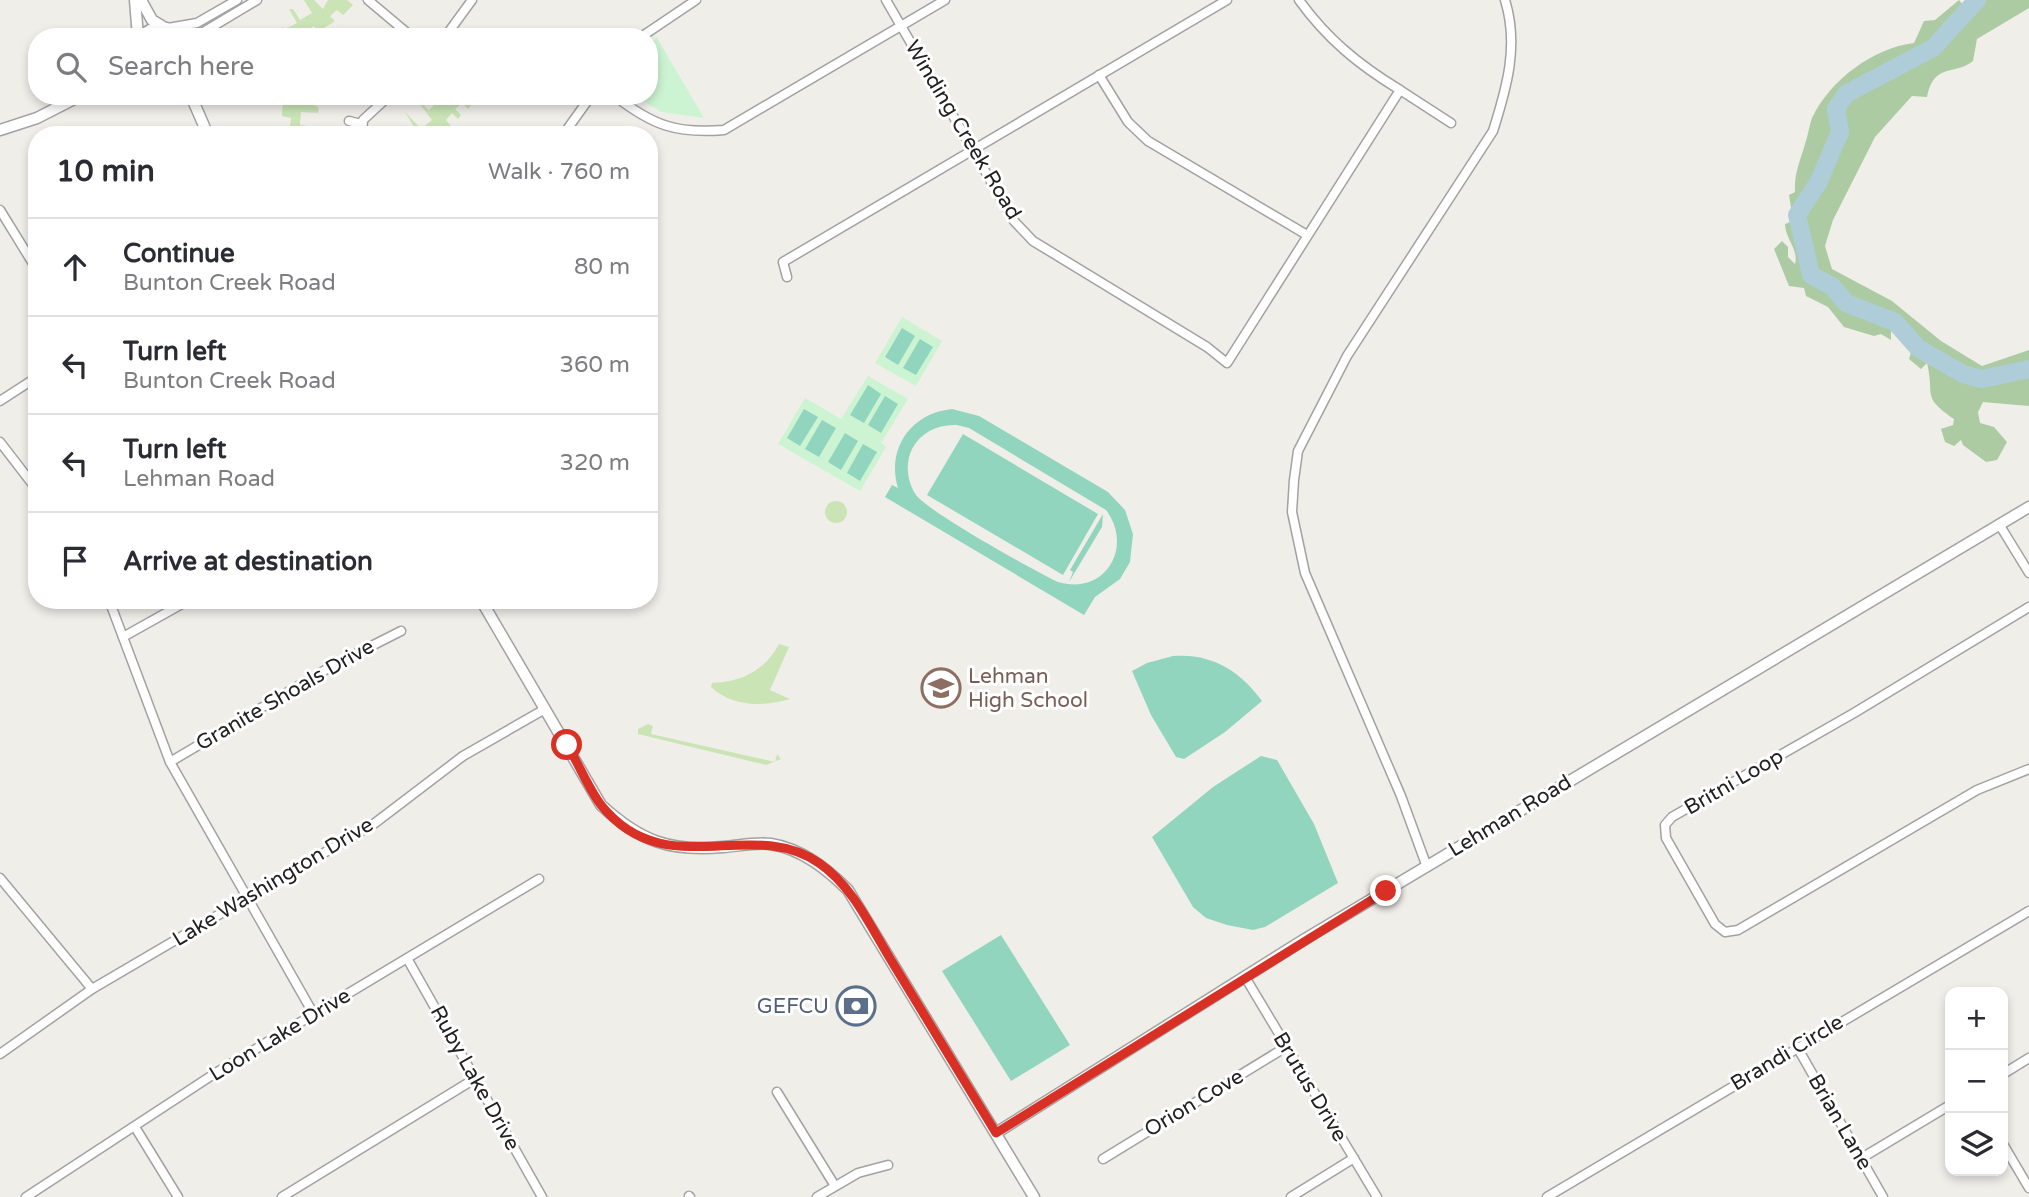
<!DOCTYPE html>
<meta charset="utf-8">
<style>
body{margin:0;font-family:"Varela Round",sans-serif;background:#f2f2f3;color:#2b2b33}
.controls{position:absolute;right:21px;bottom:21px;display:grid;overflow:hidden;border-radius:14px;box-shadow:0 4px 10px #0003}
.controls button{width:63px;height:63px;display:grid;place-items:center;padding:0;border:0;border-bottom:2px solid #e1e1e2;background:#fff;color:#2b2b33;font:35px sans-serif}
.stop{position:absolute;width:21px;height:21px;margin:-16px;border:5px solid #d93025;border-radius:50%;background:#fff}
.stop.end{background:#d93025;border-color:#fff;box-shadow:0 2px 7px #0008}
.list{margin:0;padding:0;list-style:none}
h2{display:flex;justify-content:space-between;align-items:center;height:91px;margin:0;padding:0 28px;font-size:30px}
h2 small{font-size:23px;font-weight:400;color:#7c7c81}
.list li{display:grid;grid-template-columns:46px 1fr auto;gap:21px;align-items:center;box-sizing:border-box;height:98px;padding:0 28px;border-top:2px solid #e1e1e2}
.list b{display:block;font-size:26px;white-space:nowrap}
.list p{margin:0;font-size:23px;white-space:nowrap;color:#7c7c81}
.list em{font-size:23px;font-style:normal;color:#7c7c81}
.icon{flex:none;width:38px;height:38px;fill:none;stroke:currentColor;stroke-width:2;stroke-linecap:round;stroke-linejoin:round}
.map{position:relative;flex:none;width:2029px;height:1197px;overflow:hidden}
.search{position:absolute;background:#fff;box-shadow:0 4px 10px #0003;left:28px;top:28px;width:630px;height:77px;display:flex;align-items:center;gap:18px;box-sizing:border-box;padding:0 24px;border-radius:28px;color:#7c7c81;font-size:26px}
.panel{position:absolute;background:#fff;box-shadow:0 4px 10px #0003;left:28px;top:126px;width:630px;height:483px;border-radius:28px}
.map>svg:first-child{display:block}
.grass{fill:#cae4b6}
.forest{fill:#adcba3}
.park{fill:#cdf4d2}
.pitch{fill:#91d5be;fill-rule:evenodd}
.lines{fill:none;stroke-linecap:round;stroke-linejoin:round}
.river{stroke:#afcdd8;stroke-width:18}
.minor-casing{stroke:#a2a2a2;stroke-width:11}
.tertiary-casing{stroke:#a2a2a2;stroke-width:13}
.minor{stroke:#fff;stroke-width:8}
.tertiary{stroke:#fff;stroke-width:10}
.route{stroke:#d93025;stroke-width:9}
.labels{text-anchor:middle;dominant-baseline:central;stroke-width:6;stroke-linejoin:round;paint-order:stroke}
.street-label{font-size:21px;fill:#212121;stroke:#fff}
.education-label{font-size:21px;fill:#785e54;stroke:#fff;text-anchor:start}
.service-label{font-size:21px;fill:#4e5e75;stroke:#fff;text-anchor:end}
</style>
<div class="map">
<svg width="2029" height="1197" viewBox="0 0 2029 1197">
<rect width="100%" height="100%" fill="#f0eee9"/>
<g class="grass">
<path d="M 304,0 L 314,0 L 323,9 L 328,0 L 347,0 L 353,5 L 343,15 L 337,10 L 330,16 L 335,21 L 318,32 L 314,26 L 306,31 L 309,37 L 302,33 L 296,37 L 271,37 L 283,27 L 285,29 L 297,23 L 289,9 L 293,9 L 300,20 L 312,13 Z"/>
<path d="M 283,96 L 303,96 L 319,108 L 318,113 L 301,112 L 300,125 L 315,127 L 282,130 L 282,127 L 290,127 L 291,118 L 282,116 Z"/>
<path d="M 434,96 L 446,99 L 449,96 L 468,96 L 474,101 L 468,109 L 462,103 L 455,109 L 461,115 L 458,119 L 452,113 L 446,120 L 451,126 L 444,133 L 438,127 L 433,135 L 412,135 L 416,130 L 405,112 L 421,129 L 432,120 L 416,99 L 429,110 L 439,100 Z"/>
<circle cx="836" cy="512" r="11"/>
<path d="M 779,644 L 789,647 L 770,690 L 790,699 C 763,707 732,707 711,687 L 712,683 C 740,682 764,672 779,644 Z"/>
<path d="M 648,724 L 653,726 L 651,734 L 775,762 L 777,754 L 781,759 L 766,765 L 638,734 L 638,729 Z"/>
</g>
<path class="forest" d="M 1959,0 L 1967,10 L 1978,0 L 2029,0 L 2029,8 L 1977,39 L 1973,61 C 1954,76 1934,62 1927,97 L 1912,96 L 1875,137 L 1833,220 L 1825,246 L 1832,269 L 1892,301 L 1941,341 L 1982,366 L 2029,350 L 2029,406 L 1983,402 L 1978,412 L 1980,423 L 1994,427 L 2007,442 L 1997,460 L 1986,462 L 1963,445 L 1961,440 L 1954,446 L 1945,442 L 1941,429 L 1953,425 L 1954,419 C 1921,396 1935,397 1927,363 L 1921,369 L 1909,359 L 1912,349 L 1905,337 L 1891,325 L 1891,340 L 1881,334 L 1874,336 L 1844,327 L 1828,307 L 1806,296 L 1804,288 L 1789,286 L 1774,249 L 1782,241 L 1788,247 L 1788,257 L 1795,264 C 1799,249 1785,239 1785,224 L 1793,221 L 1789,195 L 1795,192 C 1794,173 1800,162 1805,144 C 1808,136 1809,126 1812,118 C 1830,80 1873,48 1914,43 L 1924,21 L 1935,20 Z"/>
<g class="park">
<path d="M 657,37 L 657,38 L 704,118 L 661,112 L 635,96 L 649,96 L 649,45 Z"/>
<path d="M 902,317 L 942,341 L 916,386 L 875,363 Z"/>
<path d="M 868,376 L 908,399 L 881,443 L 886,447 L 860,491 L 778,444 L 805,398 L 841,419 Z"/>
</g>
<g class="pitch">
<path d="M 902,328 L 915,336 L 898,365 L 885,357 Z"/>
<path d="M 920,339 L 933,347 L 916,375 L 903,368 Z"/>
<path d="M 868,385 L 881,394 L 864,423 L 850,415 Z"/>
<path d="M 885,396 L 898,404 L 881,433 L 868,425 Z"/>
<path d="M 804,409 L 818,417 L 800,446 L 787,438 Z"/>
<path d="M 952,409 L 979,416 L 1108,492 L 1125,510 L 1133,534 L 1130,562 L 1120,579 L 1095,597 L 1084,615 L 885,497 L 892,485 L 898,488 C 886,449 911,413 952,409 ZM 957,425 L 969,428 L 1106,510 C 1134,547 1105,596 1058,582 C 1033,570 930,513 916,495 C 907,482 905,463 912,449 C 921,432 938,424 957,425 Z"/>
<path d="M 822,420 L 836,428 L 819,457 L 805,449 Z"/>
<path d="M 845,433 L 858,441 L 841,470 L 828,462 Z"/>
<path d="M 963,434 L 1098,514 L 1063,575 L 927,495 Z"/>
<path d="M 863,444 L 877,452 L 860,481 L 847,473 Z"/>
<path d="M 1103,514 L 1102,527 L 1069,582 L 1073,572 L 1070,570 Z"/>
<path d="M 1173,656 C 1212,653 1240,671 1262,701 L 1225,732 L 1184,759 L 1176,757 L 1151,715 L 1132,671 L 1147,663 Z"/>
<path d="M 1261,756 L 1277,760 L 1314,824 L 1338,883 L 1265,927 L 1253,930 L 1227,925 L 1206,918 L 1193,907 L 1152,837 L 1213,787 Z"/>
<path d="M 1001,935 L 1070,1045 L 1011,1081 L 942,971 Z"/>
</g>
<g class="lines">
<path class="river" d="M 1977,0 L 1933,48 L 1857,88 L 1846,94 L 1836,109 L 1840,132 L 1818,183 L 1797,215 L 1811,275 L 1833,287 L 1846,303 L 1895,322 L 1918,348 L 1963,374 L 1982,379 L 2029,369"/>
<g class="minor-casing">
<g id="minor">
<path d="M 368,0 L 412,37"/>
<path d="M 886,0 L 1014,221 L 1033,241 L 1207,347 L 1227,363 L 1400,90 C 1359,65 1327,39 1299,0"/>
<path d="M 168,28 L 197,23 L 237,0"/>
<path d="M 195,37 L 257,0"/>
<path d="M 445,37 L 472,0"/>
<path d="M 641,37 L 696,0"/>
<path d="M 1099,75 L 1128,122 L 1148,141 L 1307,235"/>
<path d="M 1400,90 L 1451,123"/>
<path d="M 615,96 C 652,125 676,134 724,130 L 945,0"/>
<path d="M 349,121 L 361,124"/>
<path d="M 362,135 L 363,120 L 389,96"/>
<path d="M 563,135 L 591,96"/>
<path d="M 0,210 L 37,270"/>
<path d="M 787,277 L 783,262 L 1227,0"/>
<path d="M 0,401 L 37,377"/>
<path d="M 0,442 L 37,490"/>
<path d="M 1999,524 L 2029,573"/>
<path d="M 109,600 L 170,762 L 313,1013"/>
<path d="M 2029,607 L 1854,713 L 1672,817 L 1665,825 L 1666,838 L 1715,924 L 1725,932 L 1738,930 L 1977,790 L 2029,769"/>
<path d="M 123,637 L 189,600"/>
<path d="M 170,762 L 332,666 L 401,631"/>
<path d="M 1427,867 L 1401,796 L 1305,573 L 1292,512 L 1294,480 L 1298,451 L 1347,356 L 1493,131 C 1507,87 1519,45 1505,0"/>
<path d="M 0,878 L 92,989"/>
<path d="M 408,960 L 542,1197"/>
<path d="M 1245,977 L 1377,1197"/>
<path d="M 1797,1047 L 1883,1197"/>
<path d="M 0,1054 L 92,989 L 375,823 L 463,756 L 545,709"/>
<path d="M 2003,1074 L 2029,1058"/>
<path d="M 777,1092 L 835,1186"/>
<path d="M 135,1127 L 178,1197"/>
<path d="M 2003,1144 L 2029,1188"/>
<path d="M 1103,1159 L 1286,1047"/>
<path d="M 1860,1159 L 1950,1105"/>
<path d="M 689,1196 L 690,1197"/>
<path d="M 26,1197 L 214,1074 L 539,879"/>
<path d="M 282,1197 L 476,1078"/>
<path d="M 817,1197 L 858,1173 L 888,1165"/>
<path d="M 1291,1197 L 1354,1158"/>
<path d="M 1547,1197 L 2029,911"/>
</g>
</g>
<g class="tertiary-casing">
<g id="tertiary">
<path d="M 135,0 L 138,37"/>
<path d="M 141,0 L 152,20 L 162,26"/>
<path d="M 141,37 C 153,24 169,24 181,37"/>
<path d="M 191,96 L 208,135"/>
<path d="M 0,130 L 37,118 L 80,96"/>
<path d="M 481,600 L 601,805 C 640,841 669,852 723,847 C 738,846 756,842 771,844 C 802,849 827,869 848,890 L 1034,1197"/>
<path d="M 996,1133 L 1305,939 L 2029,507"/>
</g>
</g>
<use href="#minor" class="minor"/>
<use href="#tertiary" class="tertiary"/>
</g>
<g class="lines">
<path class="route" d="M 567,745 C 579,764 588,788 601,805 C 665,885 751,816 819,863 C 854,887 872,930 894,965 C 928,1021 962,1077 996,1133 L 1386,891"/>
</g>
<defs>
<g id="school-ring" transform="scale(2.0125)"><circle r="9.5" fill="#fff" stroke="#8d6e63" stroke-width="1.5"/><path d="M0-5L7-2L0 1L-7-2ZM-4 1L0 2.5L4 1V4Q0 6-4 4Z" fill="#8d6e63"/></g>
<g id="bank-ring" transform="scale(2.0125)"><circle r="9.5" fill="#fff" stroke="#5c6f8a" stroke-width="1.5"/><path d="M-6-4H6V4H-6ZM0-2.3a2.3 2.3 0 1 0 0 4.6a2.3 2.3 0 1 0 0-4.6Z" fill="#5c6f8a"/></g>
</defs>
<g fill-rule="evenodd">
<use href="#school-ring" x="941" y="688"/>
<use href="#bank-ring" x="856" y="1006"/>
</g>
<g class="labels">
<g class="street-label">
<text transform="translate(963 130) rotate(59)">Winding Creek Road</text>
<text transform="translate(285 695) rotate(-30)">Granite Shoals Drive</text>
<text transform="translate(1734 782) rotate(-30)">Britni Loop</text>
<text transform="translate(1510 816) rotate(-31)">Lehman Road</text>
<text transform="translate(273 882) rotate(-31)">Lake Washington Drive</text>
<text transform="translate(280 1035) rotate(-31)">Loon Lake Drive</text>
<text transform="translate(1787 1053) rotate(-31)">Brandi Circle</text>
<text transform="translate(475 1078) rotate(61)">Ruby Lake Drive</text>
<text transform="translate(1310 1087) rotate(59)">Brutus Drive</text>
<text transform="translate(1194 1103) rotate(-31)">Orion Cove</text>
<text transform="translate(1840 1122) rotate(60)">Brian Lane</text>
</g>
<g class="education-label">
<text x="968" y="676">Lehman<tspan x="968" dy="24">High School</tspan></text>
</g>
<g class="service-label">
<text x="829" y="1006">GEFCU</text>
</g>
</g>
</svg>
<div class="controls">
<button>+</button>
<button>−</button>
<button><svg class="icon" aria-label="layers" viewBox="0 0 24 24"><path d="M12 4l9 5-9 5-9-5zM3 14l9 5 9-5"/></svg></button>
</div>
<div class="stop" style="left:567px;top:745px"></div>
<div class="stop end" style="left:1386px;top:891px"></div>
<div class="search"><svg class="icon" aria-label="search" viewBox="0 0 24 24"><circle cx="10" cy="10" r="6"/><path d="M15 15l6 6"/></svg>Search here</div>
<section class="panel">
<h2>10 min<small>Walk · 760 m</small></h2>
<ul class="list">
<li><svg class="icon" aria-label="ahead" viewBox="0 0 24 24"><path d="M12 20V5M6 11l6-6 6 6"/></svg><div><b>Continue</b><p>Bunton Creek Road</p></div><em>80 m</em></li>
<li><svg class="icon" aria-label="left" viewBox="0 0 24 24"><path d="M17 20v-9H6M10 6l-5 5 5 5"/></svg><div><b>Turn left</b><p>Bunton Creek Road</p></div><em>360 m</em></li>
<li><svg class="icon" aria-label="left" viewBox="0 0 24 24"><path d="M17 20v-9H6M10 6l-5 5 5 5"/></svg><div><b>Turn left</b><p>Lehman Road</p></div><em>320 m</em></li>
<li><svg class="icon" aria-label="arrive" viewBox="0 0 24 24"><path d="M6 21V4h12l-3 4 3 4H6"/></svg><div><b>Arrive at destination</b></div></li>
</ul>
</section>
</div>
